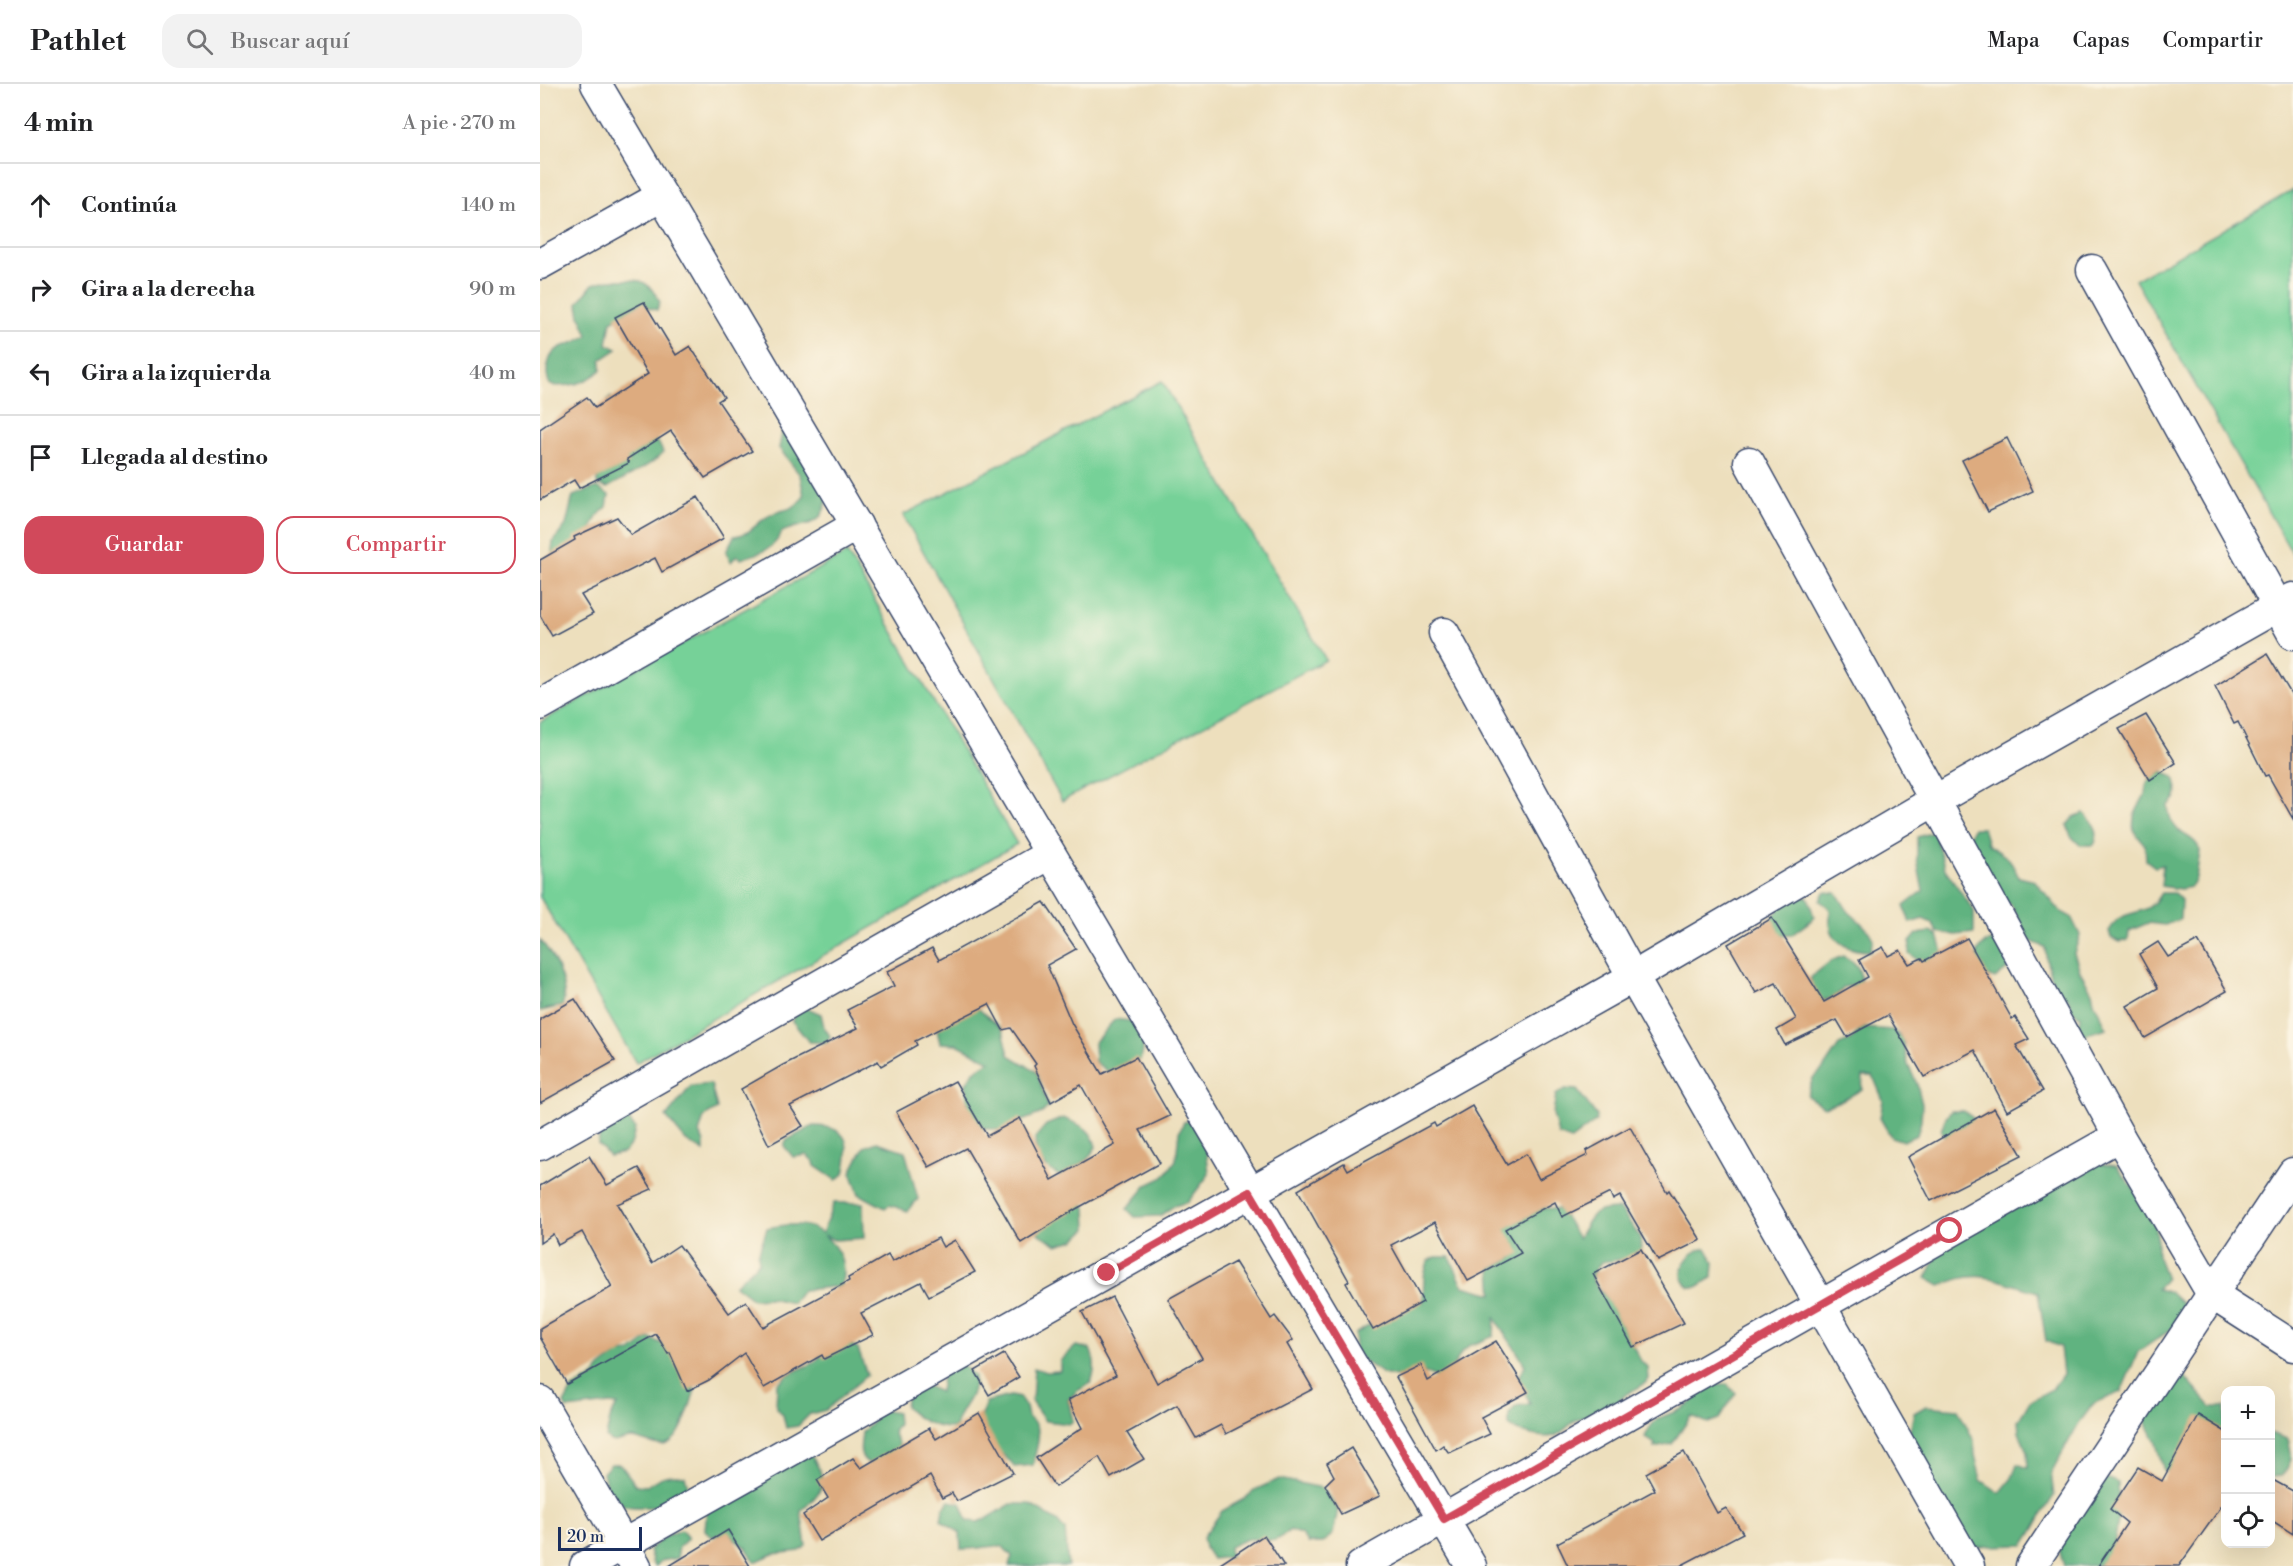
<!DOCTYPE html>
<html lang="es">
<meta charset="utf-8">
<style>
body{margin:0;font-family:"Libre Bodoni",serif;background:#f2f2f2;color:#202124}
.controls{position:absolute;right:18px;bottom:18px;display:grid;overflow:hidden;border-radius:12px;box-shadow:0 6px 24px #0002}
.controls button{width:54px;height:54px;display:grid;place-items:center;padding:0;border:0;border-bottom:2px solid #e0e0e0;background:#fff;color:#202124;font:30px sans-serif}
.scale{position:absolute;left:18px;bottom:15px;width:84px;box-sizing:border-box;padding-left:6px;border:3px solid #1b2f5e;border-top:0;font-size:16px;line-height:21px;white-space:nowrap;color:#1b2f5e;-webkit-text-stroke:4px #fcf5e5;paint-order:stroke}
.stop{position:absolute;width:18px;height:18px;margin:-14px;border:4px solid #d1495b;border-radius:50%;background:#fff}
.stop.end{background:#d1495b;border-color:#fff;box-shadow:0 2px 6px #0008}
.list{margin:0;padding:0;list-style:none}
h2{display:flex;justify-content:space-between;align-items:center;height:78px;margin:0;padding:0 24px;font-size:26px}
h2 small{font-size:20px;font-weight:400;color:#757577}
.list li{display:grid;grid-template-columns:39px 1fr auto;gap:18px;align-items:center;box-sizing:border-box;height:84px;padding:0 24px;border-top:2px solid #e0e0e0}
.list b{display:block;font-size:22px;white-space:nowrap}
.list em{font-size:20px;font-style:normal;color:#757577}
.actions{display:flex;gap:12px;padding:18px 24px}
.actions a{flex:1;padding:14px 0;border:2px solid #d1495b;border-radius:18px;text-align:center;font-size:21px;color:#d1495b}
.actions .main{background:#d1495b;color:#fff}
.icon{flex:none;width:33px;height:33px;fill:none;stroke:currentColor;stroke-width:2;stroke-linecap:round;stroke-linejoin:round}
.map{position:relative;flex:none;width:1753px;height:1482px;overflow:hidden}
header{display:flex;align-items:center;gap:36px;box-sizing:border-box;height:84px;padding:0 30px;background:#fff;border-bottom:2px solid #e0e0e0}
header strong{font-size:28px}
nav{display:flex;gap:33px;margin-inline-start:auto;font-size:21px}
.search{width:420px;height:54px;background:#f2f2f2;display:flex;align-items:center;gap:15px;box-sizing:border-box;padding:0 21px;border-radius:18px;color:#757577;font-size:22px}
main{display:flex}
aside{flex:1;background:#fff}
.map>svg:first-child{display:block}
.green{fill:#76d198;stroke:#48807b;stroke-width:1.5}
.forest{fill:#60b380;stroke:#3e716f;stroke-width:1.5}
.building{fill:#ddab7f}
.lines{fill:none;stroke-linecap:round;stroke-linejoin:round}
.street-casing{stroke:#3a496c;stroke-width:33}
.street{stroke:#fff;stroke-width:30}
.route{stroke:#d1495b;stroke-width:8}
</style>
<header>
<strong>Pathlet</strong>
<div class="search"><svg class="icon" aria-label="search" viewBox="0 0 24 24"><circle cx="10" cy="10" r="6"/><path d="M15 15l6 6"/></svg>Buscar aquí</div>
<nav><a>Mapa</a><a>Capas</a><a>Compartir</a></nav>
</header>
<main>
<aside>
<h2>4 min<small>A pie · 270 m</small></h2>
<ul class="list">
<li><svg class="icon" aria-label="ahead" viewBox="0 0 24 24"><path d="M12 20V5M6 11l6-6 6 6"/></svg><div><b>Continúa</b></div><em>140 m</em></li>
<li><svg class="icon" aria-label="right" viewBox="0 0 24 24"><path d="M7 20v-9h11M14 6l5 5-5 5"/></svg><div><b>Gira a la derecha</b></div><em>90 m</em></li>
<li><svg class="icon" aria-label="left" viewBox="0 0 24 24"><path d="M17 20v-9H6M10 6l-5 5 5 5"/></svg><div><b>Gira a la izquierda</b></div><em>40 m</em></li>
<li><svg class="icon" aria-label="arrive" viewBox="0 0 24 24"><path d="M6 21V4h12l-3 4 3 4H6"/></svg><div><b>Llegada al destino</b></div></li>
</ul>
<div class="actions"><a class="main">Guardar</a><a>Compartir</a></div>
</aside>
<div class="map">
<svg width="1753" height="1482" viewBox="0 0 1753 1482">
<rect width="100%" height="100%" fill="#fcf5e5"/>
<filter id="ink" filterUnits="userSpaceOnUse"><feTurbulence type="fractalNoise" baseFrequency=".0167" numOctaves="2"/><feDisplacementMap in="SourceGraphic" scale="12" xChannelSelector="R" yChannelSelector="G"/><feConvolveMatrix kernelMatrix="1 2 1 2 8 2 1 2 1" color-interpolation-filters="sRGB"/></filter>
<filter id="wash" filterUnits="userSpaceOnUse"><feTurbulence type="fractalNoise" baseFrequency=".008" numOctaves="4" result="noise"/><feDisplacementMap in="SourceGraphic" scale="24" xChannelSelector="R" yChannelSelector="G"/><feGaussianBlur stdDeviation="1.35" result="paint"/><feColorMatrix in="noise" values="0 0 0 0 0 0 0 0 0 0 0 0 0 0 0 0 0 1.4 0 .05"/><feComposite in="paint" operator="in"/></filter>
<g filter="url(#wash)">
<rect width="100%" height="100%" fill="#eddfbd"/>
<g class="green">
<path d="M 1753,106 L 1753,469 L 1752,469 L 1595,196 Z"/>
<path d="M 622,297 L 786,576 L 522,717 L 363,431 Z"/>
<path d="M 307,469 L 477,760 L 96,979 L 0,813 L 0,638 Z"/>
</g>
<g class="forest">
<path d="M 68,196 C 96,196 106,191 120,218 L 117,226 L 98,221 L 71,237 L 67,260 L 77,265 L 61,276 L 61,286 C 47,299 28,304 10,301 C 4,288 7,270 21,263 C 31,259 39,258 48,251 L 40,232 L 38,219 L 53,200 Z"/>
<path d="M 70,313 L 77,316 L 102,351 L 117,356 L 123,368 C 115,380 82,395 67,404 L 57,400 L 59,329 Z"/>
<path d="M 243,344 L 288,407 C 284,446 270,436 242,448 C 232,468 221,468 201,475 L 197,471 L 191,478 L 186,468 L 194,452 C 210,451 214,441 227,433 C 242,423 252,430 264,412 L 260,391 L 239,364 Z"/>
<path d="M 57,403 L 69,411 L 67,423 C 50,436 50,448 50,468 L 10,483 L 13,458 L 26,441 L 33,412 Z"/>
<path d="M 1622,688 L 1634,693 C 1638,706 1640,713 1628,722 C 1630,754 1656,749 1660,767 C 1660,771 1658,777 1658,781 C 1656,791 1657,796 1651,803 L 1640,805 L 1621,802 L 1623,781 L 1615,783 L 1606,776 L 1605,761 L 1593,746 L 1594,732 L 1605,710 L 1606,702 L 1610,695 Z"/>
<path d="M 1544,729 C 1554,739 1561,748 1554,761 L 1540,761 L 1531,752 L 1527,741 L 1534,733 Z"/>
<path d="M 1433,744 L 1443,744 L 1448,760 L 1469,775 L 1479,793 L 1495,797 L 1520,827 L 1531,833 L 1540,851 L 1534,869 L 1540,887 L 1552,908 L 1554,918 L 1567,944 L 1543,951 L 1539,943 L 1541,932 L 1532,927 L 1528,914 L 1518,912 C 1511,895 1506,881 1505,863 L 1490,857 L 1472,822 L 1458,812 L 1425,761 Z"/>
<path d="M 1394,748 L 1405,785 L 1434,827 L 1434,849 L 1415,851 L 1397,848 L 1392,839 L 1383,835 L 1370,839 L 1364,822 L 1383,807 L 1377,776 L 1377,753 Z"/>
<path d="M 1284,808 L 1296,809 C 1302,815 1304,823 1310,829 C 1320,838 1327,843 1333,855 L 1330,867 C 1313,867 1293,861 1290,841 C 1288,826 1296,828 1280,817 Z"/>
<path d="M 1621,809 L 1634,809 L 1641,816 L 1640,835 L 1625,841 L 1608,839 L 1589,847 L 1588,856 L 1579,858 L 1571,854 L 1569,847 C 1572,843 1575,837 1578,835 C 1596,824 1607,833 1621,809 Z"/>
<path d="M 1247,811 L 1268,813 L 1274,833 C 1268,841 1261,842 1252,851 L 1237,852 L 1232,834 L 1240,824 Z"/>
<path d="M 1391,848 L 1398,851 L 1404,872 L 1381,879 L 1369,869 L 1370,858 L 1377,850 Z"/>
<path d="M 0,856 C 13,870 30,904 22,922 L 0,927 Z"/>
<path d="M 1452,857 L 1461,864 L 1470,883 L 1455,895 L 1437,888 L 1438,867 L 1445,859 Z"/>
<path d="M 1303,872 C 1317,879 1321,884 1321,900 L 1304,903 C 1298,911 1292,916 1282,916 L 1271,905 L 1271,893 L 1291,877 Z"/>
<path d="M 434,921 L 463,946 L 469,971 L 497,988 L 508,1023 L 502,1029 L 459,1046 L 443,1044 L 429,1030 L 426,1000 L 434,987 L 450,977 L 417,960 L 400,959 L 397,946 L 406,938 Z"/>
<path d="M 265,923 L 281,930 L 284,943 L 290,952 L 287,959 L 269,958 L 252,937 L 257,925 Z"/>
<path d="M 575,935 L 598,938 C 602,950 607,966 599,977 L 585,979 L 574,992 L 555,978 L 554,959 Z"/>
<path d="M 1323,944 L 1353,946 L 1363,955 L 1368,981 L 1377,1000 L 1382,1020 L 1381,1037 L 1377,1051 L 1363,1057 L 1351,1053 L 1340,1034 L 1343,1016 L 1333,992 L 1323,992 L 1322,1005 C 1311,1012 1296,1019 1284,1023 L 1267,1012 L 1273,994 L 1283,985 L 1299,961 L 1309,957 Z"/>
<path d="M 171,1000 L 177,1025 L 164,1033 L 159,1049 L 164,1058 L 164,1068 L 146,1057 L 126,1033 L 151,1002 Z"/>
<path d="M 1025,1005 L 1037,1006 L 1057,1032 L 1056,1037 L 1031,1056 L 1018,1051 L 1013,1030 L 1016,1011 Z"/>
<path d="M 1411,1027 L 1424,1027 L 1434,1035 L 1436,1045 L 1408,1057 L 1401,1047 L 1405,1035 Z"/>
<path d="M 523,1034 C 540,1041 552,1044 556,1063 L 546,1077 L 520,1092 C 504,1084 495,1073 495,1054 L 506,1041 Z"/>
<path d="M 88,1035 L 95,1044 L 92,1058 L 84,1069 L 69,1072 L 58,1060 L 62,1038 Z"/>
<path d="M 654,1036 L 666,1062 L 669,1090 L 648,1118 L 634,1122 L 620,1132 L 595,1133 L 587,1125 L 607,1101 L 624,1093 L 636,1076 L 639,1048 L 644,1038 Z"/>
<path d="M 273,1042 C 309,1042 311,1059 304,1090 L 296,1096 L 275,1082 L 274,1078 L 267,1071 L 253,1073 L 244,1062 L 247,1056 Z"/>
<path d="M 337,1058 L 365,1067 L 378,1115 L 367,1127 L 350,1121 L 345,1124 L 319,1110 L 311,1088 L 324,1063 Z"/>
<path d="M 1551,1079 L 1576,1082 L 1609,1124 L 1617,1150 L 1617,1171 L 1626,1194 L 1617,1205 L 1630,1208 L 1644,1221 L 1642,1238 L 1598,1268 L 1581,1308 L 1554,1319 L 1539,1339 L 1511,1389 L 1514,1412 C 1502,1428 1496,1446 1484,1461 L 1448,1462 L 1427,1465 L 1367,1358 L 1374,1329 L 1386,1322 L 1418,1325 L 1434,1357 L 1435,1371 L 1441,1396 L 1460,1409 L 1472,1394 L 1477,1380 L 1488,1384 L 1487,1368 L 1479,1348 L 1478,1337 L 1490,1317 L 1512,1305 L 1523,1290 L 1520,1263 L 1506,1257 L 1498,1208 C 1457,1198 1443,1182 1400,1202 L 1386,1194 L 1410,1147 Z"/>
<path d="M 539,1109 L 546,1124 L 547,1145 L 534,1156 L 517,1161 L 489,1143 Z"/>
<path d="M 294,1119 L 323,1119 L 324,1154 L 294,1156 L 284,1151 C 300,1166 307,1180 301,1202 L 263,1206 L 252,1219 L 230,1214 L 213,1215 L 195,1201 L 219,1178 L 218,1171 L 227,1144 C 244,1141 267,1137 282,1149 Z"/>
<path d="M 1003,1124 L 1018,1125 C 1028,1134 1030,1143 1038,1154 C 1052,1131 1050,1125 1080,1125 L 1100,1153 L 1101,1165 L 1092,1174 L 1061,1178 L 1053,1190 L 1053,1197 L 1067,1214 L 1101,1277 L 1108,1284 L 1109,1295 C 1100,1307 1088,1304 1078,1319 C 1064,1324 1051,1329 1038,1335 C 1030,1339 1023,1349 1014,1352 C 1001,1355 978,1349 969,1341 L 969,1330 L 976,1322 L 990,1320 L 978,1293 L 985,1282 C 977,1264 963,1251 955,1233 L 954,1252 L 929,1262 L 921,1269 L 913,1284 L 899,1294 L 878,1286 L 856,1293 L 843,1290 L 822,1276 L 814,1267 L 815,1250 L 871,1216 L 883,1218 L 884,1192 L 888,1177 L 896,1173 L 910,1173 L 923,1202 L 953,1210 L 951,1185 L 973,1173 L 954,1150 Z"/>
<path d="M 1166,1164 L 1174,1178 L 1173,1193 L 1157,1203 L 1149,1203 C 1133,1188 1147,1167 1166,1164 Z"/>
<path d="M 109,1254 L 130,1263 L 155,1306 C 149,1323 141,1363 119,1361 C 110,1360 101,1355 92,1354 C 81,1354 74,1363 66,1353 L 71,1331 L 78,1321 L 70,1320 L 27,1325 L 24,1320 L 32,1305 L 54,1292 L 60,1284 L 80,1269 L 91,1268 Z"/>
<path d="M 311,1261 L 318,1265 L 327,1291 L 286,1326 L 270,1330 L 258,1342 L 246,1344 L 243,1331 L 236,1324 L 237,1300 L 249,1290 L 274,1279 L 285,1267 Z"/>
<path d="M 536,1262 L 550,1265 C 556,1278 555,1286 551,1299 L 537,1307 L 528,1316 L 533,1337 L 529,1340 L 505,1337 L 492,1319 L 494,1284 L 507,1288 L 520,1287 L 520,1277 Z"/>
<path d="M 421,1280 L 434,1292 C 436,1316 419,1322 415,1344 C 397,1345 376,1336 365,1322 L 366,1315 L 384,1301 L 400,1308 L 403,1285 Z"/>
<path d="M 1644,1292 L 1671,1323 L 1685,1323 L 1685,1360 L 1652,1382 L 1624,1387 L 1615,1356 L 1605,1336 L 1622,1297 Z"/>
<path d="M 1168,1300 L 1186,1300 L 1196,1309 L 1179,1335 L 1168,1339 L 1151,1332 L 1132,1360 L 1114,1364 L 1115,1360 L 1105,1353 C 1115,1328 1128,1334 1147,1322 C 1155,1317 1161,1307 1168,1300 Z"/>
<path d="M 470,1312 L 480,1314 L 486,1323 L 488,1333 C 506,1347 496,1361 493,1381 L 474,1383 L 472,1379 L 454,1363 L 439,1337 L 446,1318 Z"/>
<path d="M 336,1325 L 357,1329 L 358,1340 L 353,1348 L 360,1363 L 331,1380 C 316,1374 321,1361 322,1348 L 334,1337 Z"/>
<path d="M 1730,1349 L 1748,1355 C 1753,1374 1753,1376 1742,1392 L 1731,1393 Z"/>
<path d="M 268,1367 C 288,1396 288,1403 261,1427 L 266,1462 L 260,1467 L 233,1470 L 215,1478 L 206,1463 L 195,1456 L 192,1451 L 181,1450 L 172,1453 L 165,1446 L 167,1424 Z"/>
<path d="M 71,1380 L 80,1380 L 96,1401 L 107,1402 C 120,1392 129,1389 145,1392 L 150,1410 C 130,1424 108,1425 84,1422 L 67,1403 L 63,1389 Z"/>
<path d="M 1557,1390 L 1578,1399 C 1579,1421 1581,1471 1557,1481 C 1548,1482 1534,1482 1524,1482 L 1520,1469 L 1517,1443 Z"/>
<path d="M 739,1395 L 782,1404 L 798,1425 L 793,1450 L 782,1459 L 768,1459 L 762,1451 L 750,1446 C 732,1464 728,1453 708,1455 C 702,1456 695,1461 689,1463 L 690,1473 L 672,1475 L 665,1464 L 663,1453 L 682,1427 L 704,1415 L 717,1405 Z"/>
<path d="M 409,1417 L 421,1419 L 428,1437 L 438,1438 L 448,1434 L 471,1420 L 489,1420 L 517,1437 L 525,1446 L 528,1482 L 469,1482 L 472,1472 L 462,1462 C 448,1462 436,1465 421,1465 L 420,1449 L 401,1436 L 403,1425 Z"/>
<path d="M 141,1446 L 148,1454 L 139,1463 L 137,1474 L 121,1477 L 116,1482 L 113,1480 L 109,1466 L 126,1452 Z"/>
</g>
<g id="blocks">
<g class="building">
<path d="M 104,218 L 136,271 L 150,262 L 184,313 L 178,317 L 212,367 L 165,394 L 131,347 L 87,375 L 89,379 L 39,404 L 34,396 L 0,416 L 0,345 L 47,313 L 55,324 L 108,290 L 75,233 Z"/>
<path d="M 1467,354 L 1493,407 L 1448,428 L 1422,376 Z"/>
<path d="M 158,413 L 184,454 L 122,488 L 115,474 L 41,511 L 53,530 L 12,552 L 0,531 L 0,476 L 35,456 L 34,453 L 77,433 L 91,451 Z"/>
<path d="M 1727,570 L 1753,613 L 1753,735 L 1728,691 L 1725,692 L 1698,638 L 1694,640 L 1675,602 Z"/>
<path d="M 1606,631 L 1636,679 L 1610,696 L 1579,645 Z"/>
<path d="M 504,818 L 536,865 L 507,881 L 532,940 L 562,990 L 596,973 L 630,1032 L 600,1046 L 620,1079 L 536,1125 L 481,1159 L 426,1064 L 389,1083 L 356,1028 L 415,997 L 447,1052 L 480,1034 L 512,1096 L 575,1061 L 541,1001 L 511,1018 L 494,982 L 496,980 L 471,944 L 463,946 L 449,920 L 375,957 L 377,961 L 341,982 L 338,977 L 250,1022 L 263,1042 L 229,1061 L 201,1005 L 243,981 L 318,944 L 307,926 L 354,902 L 347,888 L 392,864 L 399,876 Z"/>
<path d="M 1232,834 L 1284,918 L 1328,893 L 1319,876 L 1343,863 L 1348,872 L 1360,866 L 1369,880 L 1382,874 L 1384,877 L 1427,854 L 1472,935 L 1475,933 L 1489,955 L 1476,961 L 1503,1007 L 1467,1027 L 1435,966 L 1384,993 L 1348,931 L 1307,953 L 1297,936 L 1245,961 L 1237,946 L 1256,935 L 1236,899 L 1216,909 L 1188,860 Z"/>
<path d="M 1658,857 L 1687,907 L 1605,954 L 1587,922 L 1618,904 L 1599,870 L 1618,858 L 1628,873 Z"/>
<path d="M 35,915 L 75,977 L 0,1019 L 0,935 Z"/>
<path d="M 932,1022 L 967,1081 L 986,1070 L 999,1095 L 1048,1071 L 1046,1067 L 1090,1043 L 1127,1108 L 1129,1106 L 1161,1156 L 1118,1177 L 1080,1112 L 1073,1116 L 1070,1109 L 1022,1133 L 1015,1118 L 965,1145 L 981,1169 L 928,1197 L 895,1138 L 851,1161 L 883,1218 L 833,1246 L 806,1199 L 809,1197 L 758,1106 L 804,1079 L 808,1086 L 894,1039 L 896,1043 Z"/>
<path d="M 1454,1024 L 1482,1071 L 1391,1117 L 1368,1073 Z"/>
<path d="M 49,1072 L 67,1101 L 99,1084 L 112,1105 L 77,1120 L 112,1179 L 139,1161 L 189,1229 L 206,1217 L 223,1243 L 309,1197 L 308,1194 L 348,1171 L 352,1178 L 398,1154 L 403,1163 L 415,1156 L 435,1188 L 389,1212 L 381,1198 L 321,1229 L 333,1251 L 284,1275 L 282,1271 L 224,1304 L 204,1269 L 169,1296 L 147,1307 L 130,1269 L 128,1270 L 116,1250 L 27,1300 L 0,1253 L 0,1244 L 72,1203 L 42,1148 L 18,1161 L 13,1150 L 0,1159 L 0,1102 Z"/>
<path d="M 1101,1165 L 1144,1239 L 1093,1263 L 1053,1190 Z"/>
<path d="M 695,1178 L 731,1235 L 735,1232 L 753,1256 L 747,1260 L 773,1305 L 686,1350 L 681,1341 L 656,1354 L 637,1321 L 587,1349 L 604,1375 L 571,1394 L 559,1373 L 515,1403 L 496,1374 L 542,1344 L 528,1316 L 576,1291 L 542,1228 L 572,1213 L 617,1299 L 662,1274 L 628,1215 Z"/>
<path d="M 956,1257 L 988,1308 L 941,1333 L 950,1350 L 909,1369 L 903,1361 L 896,1366 L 856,1293 L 881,1281 L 888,1297 Z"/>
<path d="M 464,1270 L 479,1293 L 449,1311 L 435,1287 Z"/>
<path d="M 439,1329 L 473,1389 L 417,1417 L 412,1409 L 402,1414 L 390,1392 L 279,1457 L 263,1431 L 288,1414 L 277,1396 L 313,1374 L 321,1384 L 389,1344 L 396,1355 Z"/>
<path d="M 1658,1331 L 1686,1348 L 1686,1416 L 1639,1482 L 1558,1482 L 1587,1439 L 1570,1425 L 1598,1383 L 1622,1397 Z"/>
<path d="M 811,1364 L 840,1412 L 801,1430 L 785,1401 L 794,1392 L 787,1379 Z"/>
<path d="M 1144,1368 L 1177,1429 L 1186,1424 L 1203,1449 L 1140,1482 L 1028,1482 L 1017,1459 L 1115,1406 L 1106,1389 Z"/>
<path d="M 1731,1395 L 1753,1407 L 1753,1450 L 1731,1436 Z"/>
<path d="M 188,1446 L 210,1482 L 129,1482 Z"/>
<path d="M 724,1451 L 744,1482 L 677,1482 Z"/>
</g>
</g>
</g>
<g filter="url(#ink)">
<use href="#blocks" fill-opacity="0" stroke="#3a496c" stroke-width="1.5"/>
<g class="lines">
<g class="street-casing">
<g id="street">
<path d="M 56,0 L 931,1482"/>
<path d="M 0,180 L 122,112"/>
<path d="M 1552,186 L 1753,550"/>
<path d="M 1209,378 L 1579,1052 L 1672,1210 L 1753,1262"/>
<path d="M 904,549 L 1093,893 L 1429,1482"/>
<path d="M 0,621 L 317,441"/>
<path d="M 0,1061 L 510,770"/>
<path d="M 0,1317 L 96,1482"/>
<path d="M 45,1482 L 1093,893 L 1394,717 L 1753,514"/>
<path d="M 821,1482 L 1579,1052"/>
<path d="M 1491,1482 L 1753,1089"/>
</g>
</g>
<use href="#street" class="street"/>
</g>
</g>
<g class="lines" filter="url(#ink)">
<path class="route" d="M 567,1189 L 710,1108 L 904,1435 L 1410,1147"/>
</g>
</svg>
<div class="controls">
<button>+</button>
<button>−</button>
<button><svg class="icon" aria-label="locate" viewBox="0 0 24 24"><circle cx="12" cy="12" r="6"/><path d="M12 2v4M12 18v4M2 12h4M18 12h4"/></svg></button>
</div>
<div class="scale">20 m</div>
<div class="stop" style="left:1410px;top:1147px"></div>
<div class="stop end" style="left:567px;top:1189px"></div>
</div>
</main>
